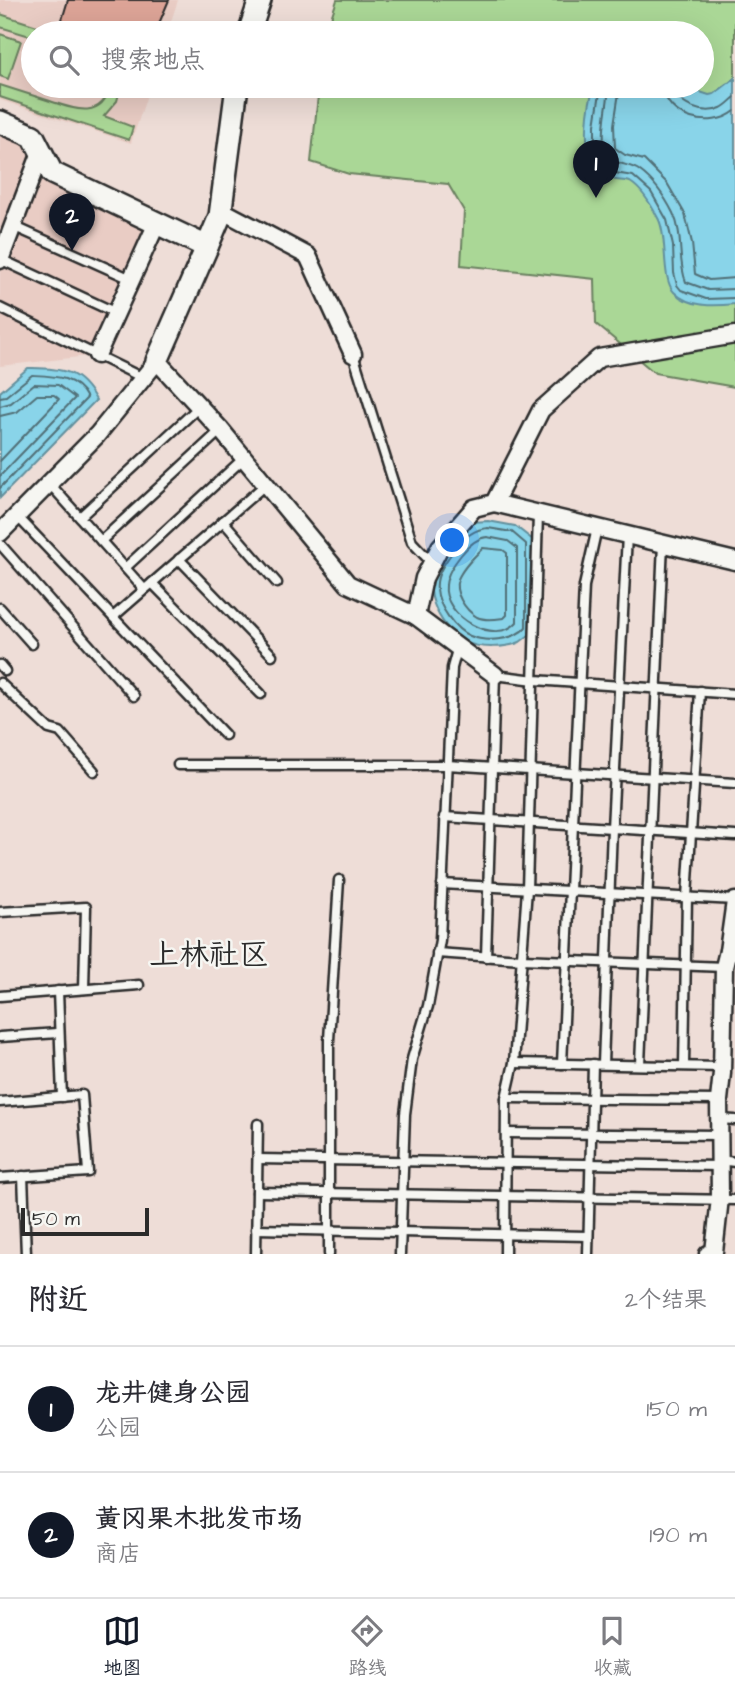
<!DOCTYPE html>
<html lang="zh">
<meta charset="utf-8">
<style>
body{margin:0;font-family:"Architects Daughter","LXGW WenKai TC",sans-serif;background:#f7f7f7;color:#2b2b33}
.scale{position:absolute;left:21px;bottom:18px;width:128px;box-sizing:border-box;padding-left:7px;border:4px solid #2b2b2b;border-top:0;font-size:19px;line-height:24px;white-space:nowrap;color:#2b2b2b;-webkit-text-stroke:5px #f6f6f2;paint-order:stroke}
.you{position:absolute;left:453px;top:541px;width:24px;height:24px;margin:-18px;border:5px solid #fff;border-radius:50%;background:#1a73e8;box-shadow:0 0 0 10px #1a73e833}
.badge{display:grid;place-items:center;width:46px;height:46px;border-radius:50%;background:#111827;color:#fff;font-size:23px;font-weight:700}
.pin{position:absolute;translate:-50% -58px;filter:drop-shadow(0 2px 4px #0008)}
.pin::after{content:'';position:absolute;top:37px;width:24px;height:21px;background:inherit;clip-path:polygon(0 0,100% 0,50% 100%)}
.list{margin:0;padding:0;list-style:none}
h2{display:flex;justify-content:space-between;align-items:center;height:91px;margin:0;padding:0 28px;font-size:30px}
h2 small{font-size:23px;font-weight:400;color:#7c7c81}
.list li{display:grid;grid-template-columns:46px 1fr auto;gap:21px;align-items:center;box-sizing:border-box;height:126px;padding:0 28px;border-top:2px solid #e1e1e2}
.list b{display:block;font-size:26px;white-space:nowrap}
.list p{margin:0;font-size:23px;white-space:nowrap;color:#7c7c81}
.list em{font-size:23px;font-style:normal;color:#7c7c81}
.icon{flex:none;width:38px;height:38px;fill:none;stroke:currentColor;stroke-width:2;stroke-linecap:round;stroke-linejoin:round}
.map{position:relative;flex:none;width:735px;height:1254px;overflow:hidden}
.search{position:absolute;background:#fff;box-shadow:0 7px 28px #0002;left:21px;right:21px;top:21px;height:77px;display:flex;align-items:center;gap:18px;box-sizing:border-box;padding:0 24px;border-radius:38px;color:#7c7c81;font-size:26px}
.sheet{height:343px;background:#fff}
nav{display:flex;justify-content:space-around;align-items:center;box-sizing:border-box;height:98px;border-top:2px solid #e1e1e2;background:#fff;font-size:19px;color:#7c7c81}
nav a{display:grid;justify-items:center;gap:4px}
nav .on{color:#111827}
.map>svg:first-child{display:block}
.built{fill:#e9ccc4}
.green{fill:#aad796;stroke:#6a8160;stroke-width:2}
.water{fill:#89d4e9;stroke:#63909d;stroke-width:2}
.lines{fill:none;stroke-linecap:round;stroke-linejoin:round}
.shore{stroke:#516f77;stroke-width:2}
.building{fill:#dda497;stroke:#2b2b2b;stroke-width:2}
.service-casing{stroke:#2b2b2b;stroke-width:13}
.minor-casing{stroke:#2b2b2b;stroke-width:21}
.tertiary-casing{stroke:#2b2b2b;stroke-width:26}
.service{stroke:#f6f6f2;stroke-width:8}
.minor{stroke:#f6f6f2;stroke-width:16}
.tertiary{stroke:#f6f6f2;stroke-width:21}
.labels{text-anchor:middle;dominant-baseline:central;stroke-width:5;stroke-linejoin:round;paint-order:stroke}
.quarter-label{font-size:30px;fill:#2b2b2b;stroke:#f6f6f2}
</style>
<div class="map">
<svg width="735" height="1254" viewBox="0 0 735 1254">
<rect width="100%" height="100%" fill="#eeddd7"/>
<filter id="ink" filterUnits="userSpaceOnUse"><feTurbulence type="fractalNoise" baseFrequency=".0143" numOctaves="2"/><feDisplacementMap in="SourceGraphic" scale="14" xChannelSelector="R" yChannelSelector="G"/><feConvolveMatrix kernelMatrix="1 2 1 2 8 2 1 2 1" color-interpolation-filters="sRGB"/></filter>
<g filter="url(#ink)">
<g class="built">
<path d="M 0,0 L 178,0 L 167,33 L 33,33 L 33,86 L 150,86 L 131,143 L 0,100 Z"/>
<path d="M 0,122 L 33,136 L 53,173 L 157,223 L 97,355 L 0,366 Z"/>
</g>
<g class="green">
<path d="M 337,0 L 735,0 L 735,387 L 655,373 L 596,324 L 595,279 L 461,265 L 464,211 L 448,184 L 349,174 L 311,162 L 319,86 L 702,86 L 702,33 L 326,33 Z"/>
<path d="M 0,14 L 59,33 L 33,33 L 33,37 L 0,27 Z"/>
<path d="M 0,34 L 21,41 L 8,79 L 0,76 Z"/>
<path d="M 0,85 C 16,90 31,95 47,100 C 71,108 102,122 110,86 L 121,86 L 117,101 L 104,116 L 133,127 L 129,140 L 0,97 Z"/>
</g>
<g class="water">
<path d="M 735,78 L 735,304 C 716,306 689,308 674,292 C 661,278 668,240 659,220 C 653,208 642,189 630,182 C 624,179 615,182 610,178 C 605,174 596,169 593,165 C 582,147 588,104 594,86 L 682,86 L 709,95 L 714,94 Z"/>
<path d="M 28,368 C 62,369 78,368 96,400 L 0,498 L 0,392 Z"/>
<path d="M 488,521 L 515,526 L 533,540 L 533,632 C 529,635 524,639 520,642 C 507,648 478,649 466,642 C 441,629 423,595 434,568 C 441,550 458,535 472,522 Z"/>
</g>
<g class="lines">
<g class="shore">
<path d="M 601,86 L 595,125 L 595,148 L 599,160 L 615,173 L 633,176 L 651,192 L 667,220 L 673,246 L 674,273 L 677,285 L 681,290 L 706,299 L 735,298"/>
<path d="M 609,86 C 608,106 602,124 604,145 C 607,168 628,161 640,171 C 655,182 665,197 673,213 C 684,235 677,260 686,282 L 708,290 L 735,289"/>
<path d="M 620,86 L 614,125 L 615,148 L 625,155 L 644,160 L 667,183 L 685,214 L 692,243 L 695,274 L 709,280 L 735,278"/>
<path d="M 663,86 C 665,119 712,130 735,111"/>
<path d="M 674,86 C 675,105 704,116 721,108 C 726,106 730,101 735,97"/>
<path d="M 0,397 L 6,396 L 32,375 C 54,376 76,376 87,398 L 0,488"/>
<path d="M 0,406 L 11,403 L 34,384 L 58,385 L 75,398 L 0,476"/>
<path d="M 0,416 L 17,412 L 37,395 L 54,395 L 59,399 L 0,461"/>
<path d="M 488,528 L 512,532 L 526,544 L 526,627 C 515,640 487,643 470,636 C 455,630 438,606 437,589 C 435,575 446,561 454,550 C 463,538 473,529 488,528 Z"/>
<path d="M 487,537 L 508,541 L 517,548 L 517,622 C 495,647 442,616 446,585 C 447,573 454,564 461,555 C 468,546 476,538 487,537 Z"/>
<path d="M 483,548 L 503,550 L 507,553 L 507,615 L 504,618 C 496,619 485,621 477,617 C 465,610 453,592 458,579 C 463,567 474,557 483,548 Z"/>
</g>
</g>
<path class="building" d="M 68,0 L 169,0 L 155,33 L 91,33 L 77,29 L 76,33 L 58,33 Z"/>
<g class="lines">
<g class="service-casing">
<g id="service">
<path d="M 13,226 L 131,279"/>
<path d="M 0,259 L 116,313"/>
<path d="M 0,308 L 143,378"/>
<path d="M 353,354 L 412,542 L 432,563"/>
<path d="M 49,483 L 144,589"/>
<path d="M 17,516 L 225,735"/>
<path d="M 80,517 L 200,406"/>
<path d="M 223,521 L 277,583"/>
<path d="M 101,541 L 221,430"/>
<path d="M 0,544 L 134,696"/>
<path d="M 179,559 L 272,655"/>
<path d="M 125,568 L 244,458"/>
<path d="M 152,583 L 261,694"/>
<path d="M 0,608 L 32,644"/>
<path d="M 113,617 L 266,484"/>
<path d="M 0,665 L 5,671"/>
<path d="M 0,683 L 49,729 L 60,732 L 94,771"/>
<path d="M 178,765 L 447,765 L 735,783"/>
<path d="M 444,817 L 735,836"/>
<path d="M 442,884 L 735,900"/>
<path d="M 0,912 L 86,907 L 84,989"/>
<path d="M 437,953 L 522,959 L 724,967"/>
<path d="M 486,957 L 495,675 L 535,680 L 735,694"/>
<path d="M 58,991 L 62,1097"/>
<path d="M 0,996 L 139,985"/>
<path d="M 0,1037 L 58,1033"/>
<path d="M 514,1063 L 722,1067"/>
<path d="M 562,1064 L 584,586 L 597,528"/>
<path d="M 603,1064 L 612,828 L 627,535"/>
<path d="M 640,1064 L 663,543"/>
<path d="M 684,1065 L 687,897 L 700,691"/>
<path d="M 506,1098 L 719,1100"/>
<path d="M 0,1102 L 82,1095 L 88,1172 L 0,1178"/>
<path d="M 719,1119 L 735,1120"/>
<path d="M 506,1133 L 719,1135"/>
<path d="M 258,1159 L 719,1166"/>
<path d="M 719,1160 L 735,1162"/>
<path d="M 23,1176 L 26,1254"/>
<path d="M 257,1192 L 735,1200"/>
<path d="M 256,1229 L 588,1236"/>
<path d="M 256,1254 L 258,1124"/>
<path d="M 329,1254 L 329,1040 L 339,880"/>
<path d="M 400,1254 L 405,1114 L 412,1059 L 428,1006 L 440,940 L 452,668 L 458,646"/>
<path d="M 505,1254 L 506,1098 L 514,1063 L 527,889 L 538,514"/>
<path d="M 588,1254 L 593,1064"/>
</g>
</g>
<g class="minor-casing">
<g id="minor">
<path d="M 221,210 L 308,256 L 353,354"/>
<path d="M 0,260 L 41,152"/>
<path d="M 97,355 L 157,223"/>
<path d="M 494,503 L 735,561"/>
<path d="M 0,533 L 97,435 L 157,361 L 221,430 L 348,584 L 416,616 L 424,578 L 440,547 L 474,508 L 494,503 L 541,410 L 599,358 L 735,335"/>
<path d="M 416,616 L 495,675"/>
<path d="M 735,901 L 728,951 L 735,951"/>
<path d="M 708,1254 L 714,1252 L 720,1198 L 719,1100 L 722,1073 L 724,967 L 728,951"/>
</g>
</g>
<g class="tertiary-casing">
<g id="tertiary">
<path d="M 249,33 L 260,0"/>
<path d="M 0,122 L 33,136 L 52,173 L 207,247 L 220,216 L 237,86"/>
<path d="M 157,361 L 207,247"/>
</g>
</g>
<use href="#service" class="service"/>
<use href="#minor" class="minor"/>
<use href="#tertiary" class="tertiary"/>
</g>
</g>
<g class="labels">
<g class="quarter-label">
<text x="209" y="955">上林社区</text>
</g>
</g>
</svg>
<div class="scale">50 m</div>
<div class="you"></div>
<div class="pin badge" style="left:596px;top:198px">1</div>
<div class="pin badge" style="left:72px;top:251px">2</div>
<div class="search"><svg class="icon" aria-label="search" viewBox="0 0 24 24"><circle cx="10" cy="10" r="6"/><path d="M15 15l6 6"/></svg>搜索地点</div>
</div>
<section class="sheet">
<h2>附近<small>2个结果</small></h2>
<ul class="list">
<li><span class="badge">1</span><div><b>龙井健身公园</b><p>公园</p></div><em>150 m</em></li>
<li><span class="badge">2</span><div><b>黄冈果木批发市场</b><p>商店</p></div><em>190 m</em></li>
</ul>
</section>
<nav>
<a class="on"><svg class="icon" aria-label="map" viewBox="0 0 24 24"><path d="M3 6l6-2 6 2 6-2v14l-6 2-6-2-6 2zM9 4v14M15 6v14"/></svg>地图</a>
<a><svg class="icon" aria-label="directions" viewBox="0 0 24 24"><path d="M12 3l9 9-9 9-9-9zM9 14v-3h6M13 9l2 2-2 2"/></svg>路线</a>
<a><svg class="icon" aria-label="saved" viewBox="0 0 24 24"><path d="M7 4h10v16l-5-4-5 4z"/></svg>收藏</a>
</nav>
